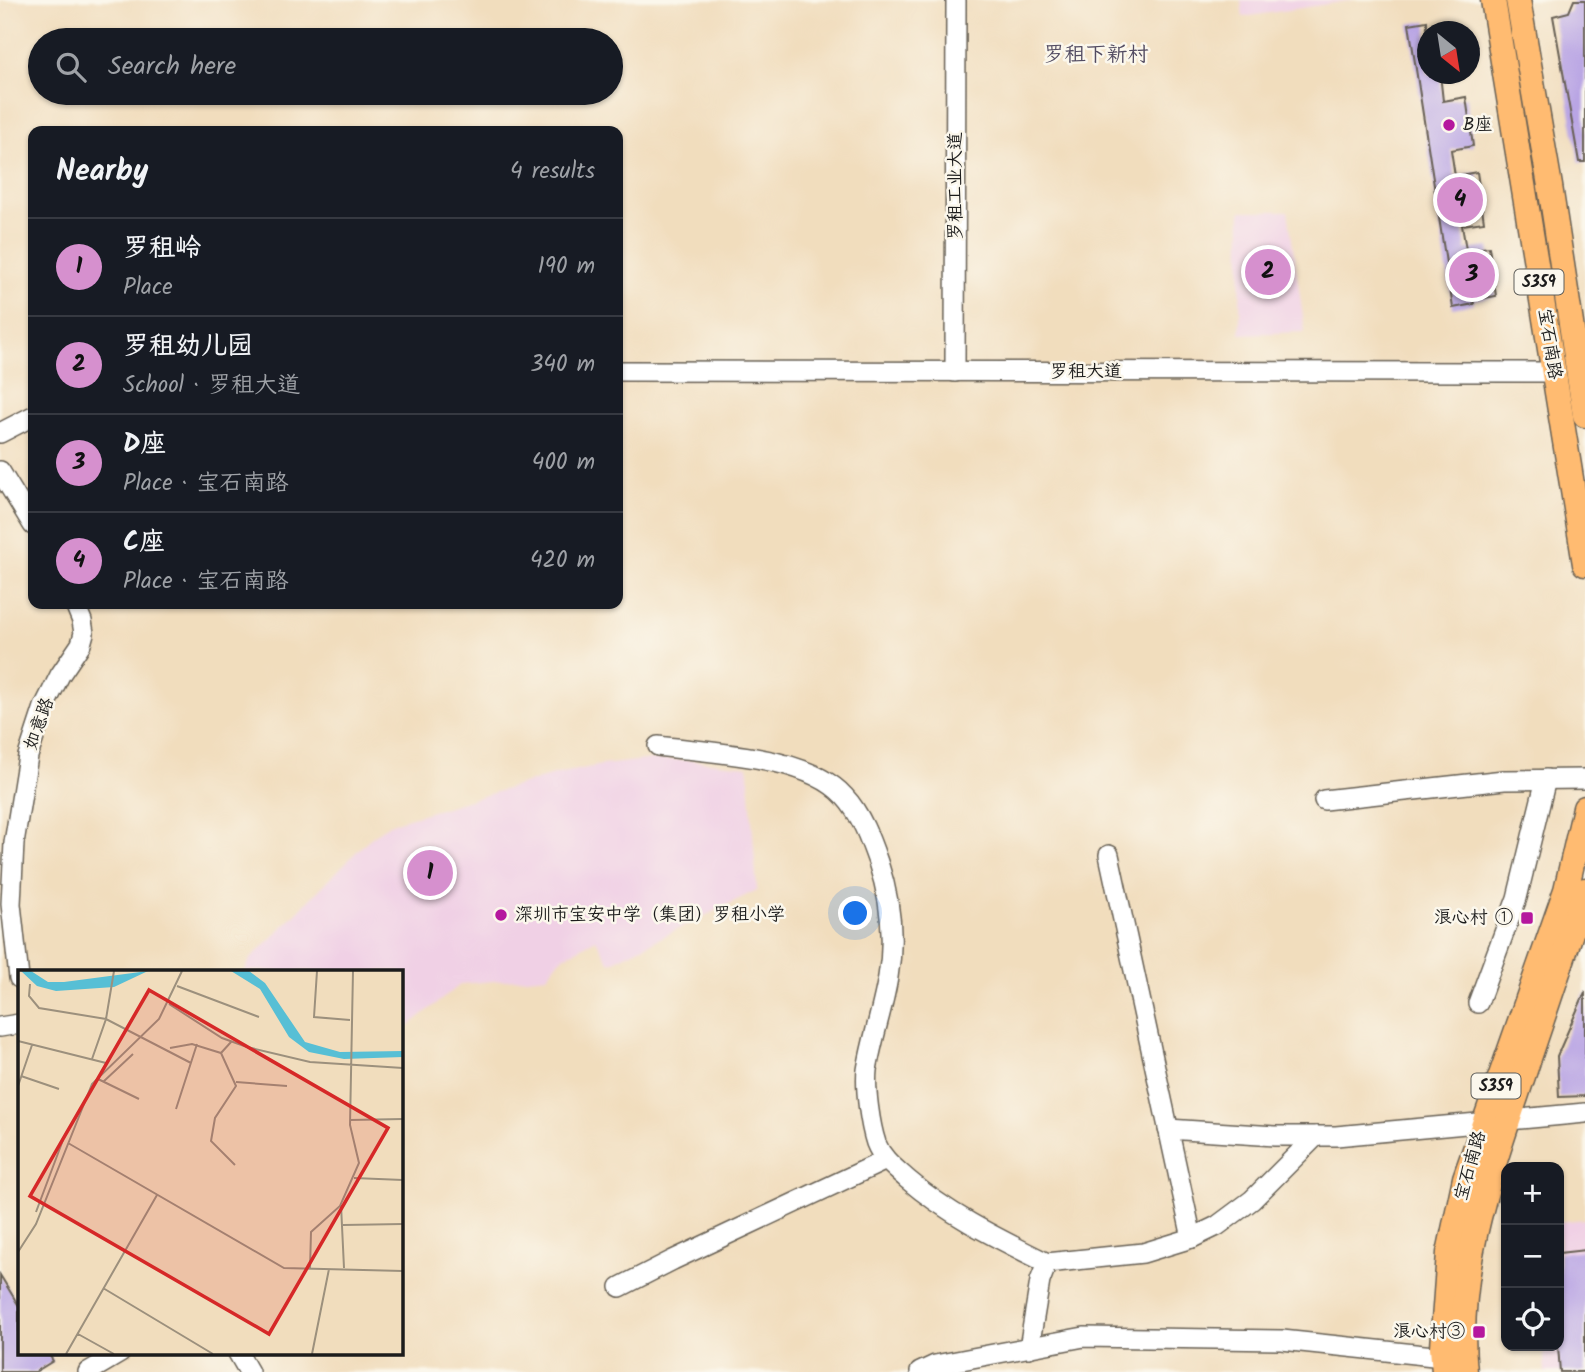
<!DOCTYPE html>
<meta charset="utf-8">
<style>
body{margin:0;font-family:Kalam,"LXGW WenKai TC",sans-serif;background:#20242c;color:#f1f3f6}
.controls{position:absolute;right:21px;bottom:21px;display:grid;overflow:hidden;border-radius:14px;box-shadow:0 2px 5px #0004}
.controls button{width:63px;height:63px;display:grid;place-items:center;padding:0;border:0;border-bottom:2px solid #363941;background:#171b24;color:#f1f3f6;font:35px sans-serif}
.compass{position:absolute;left:1417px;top:21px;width:63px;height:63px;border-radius:50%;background:#171b24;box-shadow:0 2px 5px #0004;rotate:150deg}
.you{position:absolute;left:856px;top:914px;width:24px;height:24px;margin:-18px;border:5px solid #fff;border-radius:50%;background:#1a73e8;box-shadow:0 0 0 10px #1a73e833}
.badge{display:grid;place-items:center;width:46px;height:46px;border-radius:50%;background:#d690ce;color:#111;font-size:23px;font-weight:700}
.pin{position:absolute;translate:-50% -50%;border:4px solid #fff;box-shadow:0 2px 7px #0006}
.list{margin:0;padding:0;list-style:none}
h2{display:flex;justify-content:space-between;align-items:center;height:91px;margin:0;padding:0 28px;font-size:30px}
h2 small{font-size:23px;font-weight:400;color:#9ea1a6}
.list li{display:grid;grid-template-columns:46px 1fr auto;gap:21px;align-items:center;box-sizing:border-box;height:98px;padding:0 28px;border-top:2px solid #363941}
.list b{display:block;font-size:26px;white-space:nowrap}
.list p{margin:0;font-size:23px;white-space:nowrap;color:#9ea1a6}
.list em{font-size:23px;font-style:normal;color:#9ea1a6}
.icon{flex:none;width:38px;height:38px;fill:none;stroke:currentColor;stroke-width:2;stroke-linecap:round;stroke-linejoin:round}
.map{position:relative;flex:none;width:1585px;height:1372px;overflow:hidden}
.search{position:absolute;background:#171b24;box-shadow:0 2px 5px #0004;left:28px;top:28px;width:595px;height:77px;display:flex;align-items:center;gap:18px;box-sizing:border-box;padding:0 24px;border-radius:38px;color:#9ea1a6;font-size:26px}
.panel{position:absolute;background:#171b24;box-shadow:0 2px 5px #0004;left:28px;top:126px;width:595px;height:483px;border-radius:14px}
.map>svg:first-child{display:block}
.built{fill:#f0d0e5}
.building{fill:#b9a5e4}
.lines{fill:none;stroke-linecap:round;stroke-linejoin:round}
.minor-casing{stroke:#676054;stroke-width:22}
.major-casing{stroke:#676054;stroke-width:27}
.minor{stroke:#fff;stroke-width:19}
.major{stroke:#ffbb71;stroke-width:24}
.poi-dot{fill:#b5179e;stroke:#fbf7ec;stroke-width:2.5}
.labels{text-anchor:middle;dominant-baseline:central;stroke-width:5;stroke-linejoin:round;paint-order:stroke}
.shield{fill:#fbf7ec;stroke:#5f5e5a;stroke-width:2}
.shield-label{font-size:16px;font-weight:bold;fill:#1c1c1c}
.poi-label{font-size:18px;fill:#1c1c1c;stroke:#fbf7ec;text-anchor:start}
.street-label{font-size:18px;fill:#1c1c1c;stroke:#fbf7ec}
.quarter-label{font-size:21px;fill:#534c62;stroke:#fbf7ec}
.inset-road{fill:none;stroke:#9c907d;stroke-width:2}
.view{fill:#d62828;fill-opacity:0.15;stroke:#d62828;stroke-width:3.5}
.inset-edge{fill:none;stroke:#1c1c1c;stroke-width:3.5}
</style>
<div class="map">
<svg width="1585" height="1372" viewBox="0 0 1585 1372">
<rect width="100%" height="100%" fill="#fbf7ec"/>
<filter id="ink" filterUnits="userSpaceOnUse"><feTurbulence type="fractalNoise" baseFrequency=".0143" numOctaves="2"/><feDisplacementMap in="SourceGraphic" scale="14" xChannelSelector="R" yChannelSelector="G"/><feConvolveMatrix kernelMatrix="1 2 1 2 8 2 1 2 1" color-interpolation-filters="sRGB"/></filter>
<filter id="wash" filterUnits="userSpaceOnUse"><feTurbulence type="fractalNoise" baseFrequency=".00686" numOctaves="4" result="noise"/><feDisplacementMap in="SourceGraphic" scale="28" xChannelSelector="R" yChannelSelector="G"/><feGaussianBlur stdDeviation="1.57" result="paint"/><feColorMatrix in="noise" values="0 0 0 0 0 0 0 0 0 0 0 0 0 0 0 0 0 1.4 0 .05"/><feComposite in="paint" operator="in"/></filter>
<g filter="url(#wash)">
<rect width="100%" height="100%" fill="#f1ddbd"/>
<g class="built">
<path d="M 1241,0 L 1354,0 L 1243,17 Z"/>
<path d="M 1241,211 L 1288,211 L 1305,332 L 1240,334 Z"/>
<path d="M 646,760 L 689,760 L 748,766 L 757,890 L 610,963 L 596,939 L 560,959 L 547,976 L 461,984 L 401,1032 L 401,971 L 245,971 L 250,960 L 367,841 L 389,824 L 557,774 L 602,765 Z"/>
<path d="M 1585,1219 L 1585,1372 L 1545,1372 L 1543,1346 L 1559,1346 L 1559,1222 Z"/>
</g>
<g id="blocks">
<g class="building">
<path d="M 1574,0 L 1585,0 L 1585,162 L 1579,162 L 1553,16 L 1569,12 Z"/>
<path d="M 1427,21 L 1427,74 L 1440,74 L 1443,101 L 1466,97 L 1473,146 L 1451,150 L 1455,176 L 1477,172 L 1484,222 L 1462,225 L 1466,250 L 1489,247 L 1496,296 L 1473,300 L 1474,304 L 1453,308 L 1409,24 Z"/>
<path d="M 1585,992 L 1585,1096 L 1559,1097 L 1557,1056 Z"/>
<path d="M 1585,1250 L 1585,1372 L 1560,1372 L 1558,1346 L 1559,1253 Z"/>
<path d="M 0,1275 L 19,1306 L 19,1353 L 48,1353 L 53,1361 L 35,1372 L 0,1372 Z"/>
</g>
</g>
</g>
<g filter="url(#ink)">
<use href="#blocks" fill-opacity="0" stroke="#676054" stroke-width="2"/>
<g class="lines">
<g class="minor-casing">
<g id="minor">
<path d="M 618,371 L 1554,372"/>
<path d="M 955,372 L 956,0"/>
<path d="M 0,433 L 33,416"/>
<path d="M 0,471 L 33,525"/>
<path d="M 658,746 C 711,753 807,755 844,796 C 861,814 870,839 878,862 C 890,898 895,938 888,977 C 883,1008 872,1039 867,1070 C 865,1089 870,1125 876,1143 C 882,1159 895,1168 907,1179 C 949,1215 997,1238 1047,1263"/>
<path d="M 1324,800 L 1504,780 L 1585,779"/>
<path d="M 1109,855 L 1192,1238"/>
<path d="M 19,978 L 11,904 L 14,843 L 28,756 L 44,707 L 60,675 L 81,644 L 84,633 L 82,621 L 75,604"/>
<path d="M 1478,1003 L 1517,898 L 1546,779"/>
<path d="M 0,1027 L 19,1024"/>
<path d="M 1168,1129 L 1275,1136 L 1336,1136 L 1585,1113"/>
<path d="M 620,1287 L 673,1260 L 886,1160"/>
<path d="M 1029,1348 L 1040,1281 L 1047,1263 L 1143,1253 L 1192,1238 L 1217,1226 L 1252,1200 L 1316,1136"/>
<path d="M 238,1353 L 249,1372"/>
<path d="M 88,1372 L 120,1353"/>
<path d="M 920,1372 L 935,1365 L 1084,1337 L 1282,1340 L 1443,1357"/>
</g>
</g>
<g class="major-casing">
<g id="major">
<path d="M 1493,0 L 1585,564"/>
<path d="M 1518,0 L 1550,186 L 1585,415"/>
<path d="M 1444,1372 L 1442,1347 L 1449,1253 L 1465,1178 L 1566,890 L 1585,808"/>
<path d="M 1465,1372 C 1455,1277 1486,1186 1516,1097 C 1539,1028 1563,959 1585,890"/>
</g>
</g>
<use href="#minor" class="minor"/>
<use href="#major" class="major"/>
</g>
</g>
<g class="poi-dot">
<circle cx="1449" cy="125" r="7"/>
<circle cx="501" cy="915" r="7"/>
<rect x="1520" y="911" width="14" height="14" rx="3.5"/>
<rect x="1472" y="1325" width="14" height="14" rx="3.5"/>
</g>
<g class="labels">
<g class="shield">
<rect x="1514.5" y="269.5" width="49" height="25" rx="5"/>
<rect x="1471.5" y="1073.5" width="49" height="25" rx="5"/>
</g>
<g class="shield-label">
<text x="1539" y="282">S359</text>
<text x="1496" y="1086">S359</text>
</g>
<g class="poi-label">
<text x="1463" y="125">B座</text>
<text x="515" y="915">深圳市宝安中学（集团）罗租小学</text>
<text x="1513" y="918" text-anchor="end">浪心村 ①</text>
<text x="1465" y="1332" text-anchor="end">浪心村③</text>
</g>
<g class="street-label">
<text transform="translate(956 186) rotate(-90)">罗租工业大道</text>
<text transform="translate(1549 344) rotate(81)">宝石南路</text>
<text x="1086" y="372">罗租大道</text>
<text transform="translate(40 724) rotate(-70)">如意路</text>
<text transform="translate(1471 1166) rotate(-74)">宝石南路</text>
</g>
<g class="quarter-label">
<text x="1096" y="55">罗租下新村</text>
</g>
</g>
<g transform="translate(18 970)">
<rect width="385" height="385" fill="#f1ddbd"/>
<path d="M 3,1 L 13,1 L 30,12 L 46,12 L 130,1 L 96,17 L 38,21 L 19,16 ZM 213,1 L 231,1 L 247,13 L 287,72 L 322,82 L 385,81 L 385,87 L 326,89 L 291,82 L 271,67 L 242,19 Z" fill="#57bfd5"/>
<path class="inset-road" d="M 299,1 L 296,47 L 332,50M 12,14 L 11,26 L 21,38 L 88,49 L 173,93M 159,16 L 241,47M 151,34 L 204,68 L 229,77 L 292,92 L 385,98M 0,71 L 88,93M 152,78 L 174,74 L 203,83 L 213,72M 203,83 L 218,116 L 197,148 L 193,171 L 217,195M 74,89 L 88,49 L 96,1M 3,106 L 41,119M 80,109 L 121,129M 85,112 L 115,84M 218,112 L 269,116M 0,116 L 14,75M 158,139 L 179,74M 332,150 L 385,149M 50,173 L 266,298 L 385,301M 336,208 L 385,210M 323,235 L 326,298M 18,242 L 45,170M 325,255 L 385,254M 0,282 L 18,254 L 74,114 L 141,49 L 164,1M 292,299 L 293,262 L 322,236 L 341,193 L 332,155 L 335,1M 85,318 L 195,384M 60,364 L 96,384M 48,384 L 139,225M 294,384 L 311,299"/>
<path class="view" d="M 131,20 L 370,158 L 251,364 L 12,226 Z"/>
<rect width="385" height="385" class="inset-edge"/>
</g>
</svg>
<div class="controls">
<button>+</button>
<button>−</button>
<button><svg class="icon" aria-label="locate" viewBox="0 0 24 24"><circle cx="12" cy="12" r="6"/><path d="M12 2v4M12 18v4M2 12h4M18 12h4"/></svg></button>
</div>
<svg class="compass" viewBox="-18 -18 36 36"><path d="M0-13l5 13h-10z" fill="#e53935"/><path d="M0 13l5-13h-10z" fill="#9ea1a6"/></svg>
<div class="you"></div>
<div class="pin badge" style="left:430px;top:873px">1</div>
<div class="pin badge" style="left:1268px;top:272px">2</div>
<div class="pin badge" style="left:1472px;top:275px">3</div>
<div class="pin badge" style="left:1460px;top:200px">4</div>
<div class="search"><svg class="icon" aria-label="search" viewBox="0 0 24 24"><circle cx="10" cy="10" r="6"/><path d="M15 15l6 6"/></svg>Search here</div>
<section class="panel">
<h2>Nearby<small>4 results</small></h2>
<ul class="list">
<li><span class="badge">1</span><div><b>罗租岭</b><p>Place</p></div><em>190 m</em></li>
<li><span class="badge">2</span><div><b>罗租幼儿园</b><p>School · 罗租大道</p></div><em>340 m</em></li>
<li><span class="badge">3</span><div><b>D座</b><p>Place · 宝石南路</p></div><em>400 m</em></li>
<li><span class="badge">4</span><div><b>C座</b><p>Place · 宝石南路</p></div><em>420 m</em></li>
</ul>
</section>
</div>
